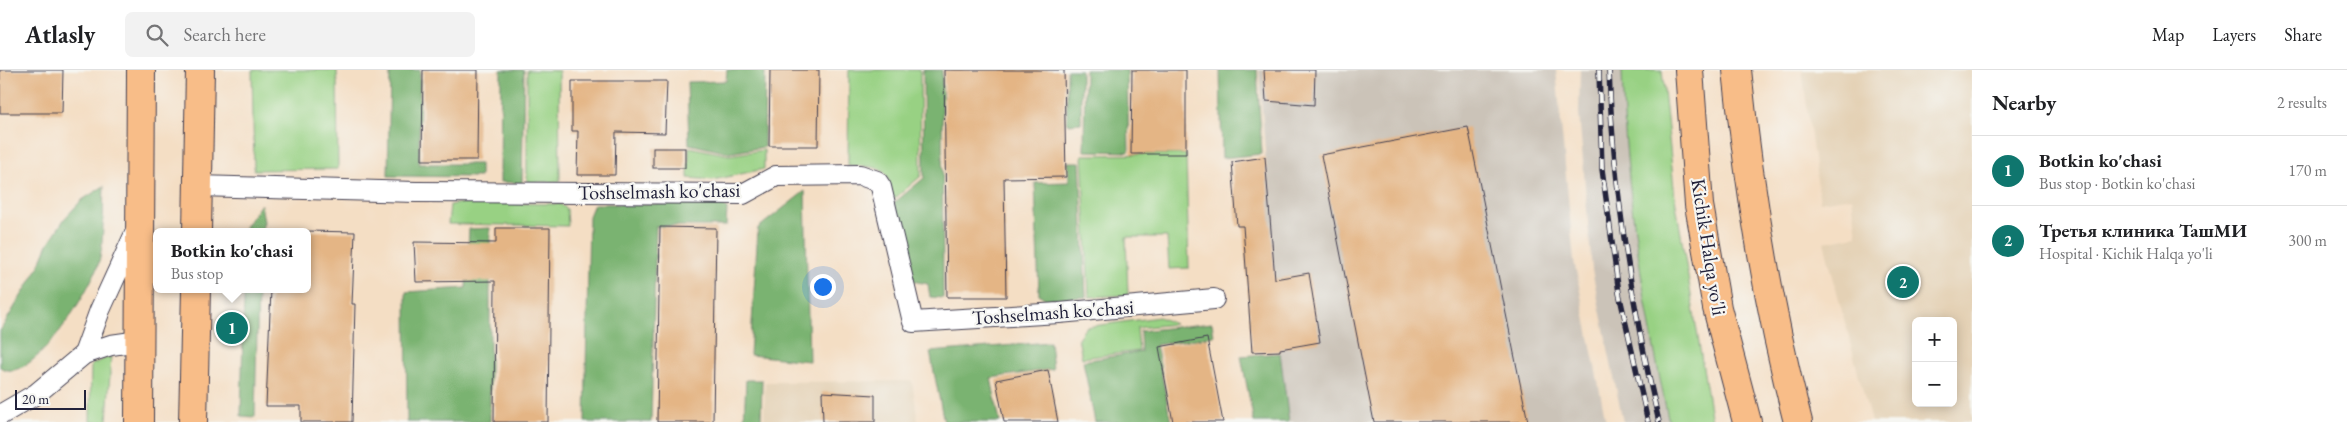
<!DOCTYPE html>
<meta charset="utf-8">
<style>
body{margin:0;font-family:"EB Garamond",serif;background:#f2f2f2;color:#202124}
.controls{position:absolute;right:15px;bottom:15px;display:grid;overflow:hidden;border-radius:8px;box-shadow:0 2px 12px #0003}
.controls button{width:45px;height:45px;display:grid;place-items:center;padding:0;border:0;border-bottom:1px solid #e0e0e0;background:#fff;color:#202124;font:25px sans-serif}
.scale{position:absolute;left:15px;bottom:12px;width:71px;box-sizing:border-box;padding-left:5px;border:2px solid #22223b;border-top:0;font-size:14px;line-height:18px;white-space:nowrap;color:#22223b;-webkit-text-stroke:4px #f6f6f2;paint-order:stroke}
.you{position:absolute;left:822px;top:216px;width:18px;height:18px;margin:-12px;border:4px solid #fff;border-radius:50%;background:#1a73e8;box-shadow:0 0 0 8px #1a73e833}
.badge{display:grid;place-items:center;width:32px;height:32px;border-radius:50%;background:#0f766e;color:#fff;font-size:16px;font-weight:700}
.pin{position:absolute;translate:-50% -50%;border:2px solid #fff;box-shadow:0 1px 5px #0006}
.popup{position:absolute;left:153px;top:158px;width:158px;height:65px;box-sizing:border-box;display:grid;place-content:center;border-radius:8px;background:#fff;filter:drop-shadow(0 1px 4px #0005);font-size:16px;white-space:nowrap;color:#757577}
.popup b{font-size:19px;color:#202124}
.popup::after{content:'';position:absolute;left:50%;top:100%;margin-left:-10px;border:10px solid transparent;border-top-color:#fff}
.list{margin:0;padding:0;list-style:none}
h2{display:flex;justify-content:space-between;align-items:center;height:65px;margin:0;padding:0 20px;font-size:21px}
h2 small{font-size:16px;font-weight:400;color:#757577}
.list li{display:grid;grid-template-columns:32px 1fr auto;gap:15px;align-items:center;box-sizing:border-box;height:70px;padding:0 20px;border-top:1px solid #e0e0e0}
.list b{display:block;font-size:19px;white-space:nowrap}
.list p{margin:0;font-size:16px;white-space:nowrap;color:#757577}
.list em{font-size:16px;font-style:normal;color:#757577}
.icon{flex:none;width:28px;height:28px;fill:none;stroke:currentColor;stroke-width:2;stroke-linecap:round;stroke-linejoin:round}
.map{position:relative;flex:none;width:1972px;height:352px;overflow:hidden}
header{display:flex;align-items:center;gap:30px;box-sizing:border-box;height:70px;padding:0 25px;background:#fff;border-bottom:1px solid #e0e0e0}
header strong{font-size:24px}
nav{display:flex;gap:28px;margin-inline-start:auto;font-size:18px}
.search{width:350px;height:45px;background:#f2f2f2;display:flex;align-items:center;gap:12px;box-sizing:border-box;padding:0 18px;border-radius:8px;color:#757577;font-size:19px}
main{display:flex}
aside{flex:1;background:#fff}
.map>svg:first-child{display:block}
.built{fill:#e4d1b5;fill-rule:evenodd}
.industrial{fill:#cbc3b8}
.green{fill:#98d183;stroke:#5d7a5f}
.forest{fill:#7ab371;stroke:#4e6a56}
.building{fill:#e4b585}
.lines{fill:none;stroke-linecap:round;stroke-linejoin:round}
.minor-casing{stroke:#423e50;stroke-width:22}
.primary-casing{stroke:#423e50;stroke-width:30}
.trunk-casing{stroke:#423e50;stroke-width:30}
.minor{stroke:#fff;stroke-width:20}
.primary{stroke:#f8bd88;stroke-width:28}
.trunk{stroke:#f8bd88;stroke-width:28}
.rail-casing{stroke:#22223b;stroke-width:5.5}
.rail{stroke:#f6f6f2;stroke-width:4;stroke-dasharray:11;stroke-linecap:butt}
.labels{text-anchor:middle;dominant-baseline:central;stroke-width:4.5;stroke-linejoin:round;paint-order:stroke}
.street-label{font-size:20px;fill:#22223b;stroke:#f6f6f2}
</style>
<header>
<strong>Atlasly</strong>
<div class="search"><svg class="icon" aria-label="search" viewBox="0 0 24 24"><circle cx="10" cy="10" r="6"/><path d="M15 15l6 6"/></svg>Search here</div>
<nav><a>Map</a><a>Layers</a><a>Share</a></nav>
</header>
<main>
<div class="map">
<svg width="1972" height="352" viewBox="0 0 1972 352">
<rect width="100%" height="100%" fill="#f6f6f2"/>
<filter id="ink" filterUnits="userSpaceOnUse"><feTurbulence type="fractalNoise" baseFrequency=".02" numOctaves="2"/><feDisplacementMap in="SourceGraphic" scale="10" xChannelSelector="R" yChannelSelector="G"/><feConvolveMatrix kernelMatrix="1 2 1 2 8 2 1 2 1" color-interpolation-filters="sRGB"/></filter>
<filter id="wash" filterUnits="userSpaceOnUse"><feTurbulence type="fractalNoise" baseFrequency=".0096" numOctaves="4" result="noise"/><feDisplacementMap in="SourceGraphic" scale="20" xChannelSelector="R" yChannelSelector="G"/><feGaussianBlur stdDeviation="1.12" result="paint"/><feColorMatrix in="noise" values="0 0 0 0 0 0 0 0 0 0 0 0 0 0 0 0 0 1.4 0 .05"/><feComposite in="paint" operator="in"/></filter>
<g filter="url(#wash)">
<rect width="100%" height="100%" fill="#f4dec4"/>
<g class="built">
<path d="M 1802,0 L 1972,0 L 1972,352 L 1871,352 L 1824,172 L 1857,166 L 1852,127 L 1820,132 ZM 1916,251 L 1953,251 L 1953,333 L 1916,333 Z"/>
<path d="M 912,311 L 918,352 L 764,352 L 765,312 Z"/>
</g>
<g class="industrial">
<path d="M 1259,0 L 1556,0 L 1574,191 L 1606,352 L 1289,352 L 1280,283 Z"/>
<path d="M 1580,0 L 1622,0 L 1630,118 L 1645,227 L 1669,352 L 1623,352 L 1592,200 L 1579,43 Z"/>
</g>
<g class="green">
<path d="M 252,0 L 337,0 L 338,99 L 254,100 Z"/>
<path d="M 527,0 L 559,1 L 560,112 L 527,112 Z"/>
<path d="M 849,0 L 920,0 L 921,106 L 893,130 C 887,93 881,98 848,95 Z"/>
<path d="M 1622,0 L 1662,0 L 1675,128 L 1712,352 L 1669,352 C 1644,237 1625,118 1622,0 Z"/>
<path d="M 689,77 L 729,85 L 764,80 L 764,99 L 713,110 L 688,108 Z"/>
<path d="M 1186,84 L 1189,198 L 1169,199 L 1167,167 L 1126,167 L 1128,225 L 1089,227 L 1082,85 Z"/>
<path d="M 462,133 L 560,134 L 567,139 L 568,156 L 448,154 L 450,135 Z"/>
<path d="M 1159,247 L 1175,254 L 1137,258 L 1139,281 L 1082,288 L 1078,268 L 1086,257 Z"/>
<path d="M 111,286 L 107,352 L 90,352 L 91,295 Z"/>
</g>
<g class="forest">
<path d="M 390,0 L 420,0 L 419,94 L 480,94 L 480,107 L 388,106 Z"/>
<path d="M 501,0 L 524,0 L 522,113 L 500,112 Z"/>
<path d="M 727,0 L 765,0 L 764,77 L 729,83 L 689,74 L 687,12 L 726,11 Z"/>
<path d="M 923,0 L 942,0 L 943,228 L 930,227 L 928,214 L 912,211 L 894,133 L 924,108 Z"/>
<path d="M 1067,0 L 1081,0 L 1081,53 L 1067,54 Z"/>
<path d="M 1085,0 L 1127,0 L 1129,82 L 1084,81 Z"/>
<path d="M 1220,0 L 1257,0 L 1262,84 L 1222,88 Z"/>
<path d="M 1068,92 L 1080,92 L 1086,227 L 1045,229 L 1039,224 L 1035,113 L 1069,112 Z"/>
<path d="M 104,116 C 103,135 104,176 99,192 C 92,217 31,320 0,297 L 0,261 L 38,198 L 48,174 L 65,148 L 82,130 Z"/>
<path d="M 805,121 L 809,291 L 750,285 L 758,158 Z"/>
<path d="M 261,134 L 264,152 L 261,162 L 245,162 L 245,157 Z"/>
<path d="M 594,134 L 722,134 L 727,139 L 726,156 L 656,156 L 651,352 L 585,352 L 589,146 Z"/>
<path d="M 490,158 L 490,352 L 407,352 L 406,222 L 466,218 L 469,159 Z"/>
<path d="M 244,219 L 258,219 L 255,347 L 241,346 Z"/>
<path d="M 1212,253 L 1214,266 L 1156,275 L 1171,352 L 1095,352 L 1083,291 L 1141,282 L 1140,261 Z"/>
<path d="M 1050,272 L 1053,299 L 991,308 L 1000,352 L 944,352 L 930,282 Z"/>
<path d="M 1280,283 L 1289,352 L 1254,352 L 1241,286 Z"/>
<path d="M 746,310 L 762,310 L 761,352 L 744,352 Z"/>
</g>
<g id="blocks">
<g class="building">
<path d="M 0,0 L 63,0 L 62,43 L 0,43 Z"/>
<path d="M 423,0 L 478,0 L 477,90 L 422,90 Z"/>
<path d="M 770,0 L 819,0 L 818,76 L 769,76 Z"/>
<path d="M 944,0 L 1064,0 L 1066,107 L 1004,108 L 1006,227 L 947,227 Z"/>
<path d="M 1132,0 L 1186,0 L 1186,84 L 1131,84 Z"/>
<path d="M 1264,0 L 1315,0 L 1314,35 L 1266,31 Z"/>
<path d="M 572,11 L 667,11 L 665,63 L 616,62 L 615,105 L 577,105 L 578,61 L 572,61 Z"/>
<path d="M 1468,57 L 1528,352 L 1374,352 L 1321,85 Z"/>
<rect x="653" y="78" width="32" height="20"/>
<path d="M 1265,87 L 1275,209 L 1309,203 L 1320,272 L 1280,279 L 1280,281 L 1252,282 L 1243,156 L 1237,156 L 1232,92 Z"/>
<path d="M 660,157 L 716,158 L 713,352 L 657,352 Z"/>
<path d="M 496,158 L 550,158 L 548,352 L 494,352 L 495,211 L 416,212 L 414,172 L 496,173 Z"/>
<path d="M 307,161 L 355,162 L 352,234 L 355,234 L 352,352 L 301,352 L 301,336 L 266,336 L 271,219 L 307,219 Z"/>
<path d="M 1207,268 L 1223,352 L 1173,352 L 1159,277 Z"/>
<path d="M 1048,300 L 1058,352 L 1004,352 L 996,310 Z"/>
<path d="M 822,322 L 875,325 L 875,352 L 823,352 Z"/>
</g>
</g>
</g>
<g filter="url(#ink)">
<use href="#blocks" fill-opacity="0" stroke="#423e50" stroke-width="1"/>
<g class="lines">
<g class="minor-casing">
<g id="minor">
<path d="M 198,116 L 416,122 L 743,124 L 776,106 L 860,105 L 877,111 L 881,117 L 913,252 L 1059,243 L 1214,229"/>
<path d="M 84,284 L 100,240 L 138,157"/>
<path d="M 0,345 L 36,324 L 84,284 L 111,275 L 139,271"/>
</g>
</g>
<g class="primary-casing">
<g id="primary">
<path d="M 197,162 L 200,0"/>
<path d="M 139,352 L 141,0"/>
<path d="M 193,352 L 196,219"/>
</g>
</g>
<g class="trunk-casing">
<g id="trunk">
<path d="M 1689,0 L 1699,135 L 1717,238 L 1747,352"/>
<path d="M 1737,0 C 1749,119 1768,236 1798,352"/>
</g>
</g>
<use href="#minor" class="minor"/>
<use href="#primary" class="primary"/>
<use href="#trunk" class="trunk"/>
<g class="rail-casing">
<g id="rail">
<path d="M 1599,0 L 1602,99 L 1619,223 L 1648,352"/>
<path d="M 1609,0 C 1613,118 1632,237 1659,352"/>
</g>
</g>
<use href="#rail" class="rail"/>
</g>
</g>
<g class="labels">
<g class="street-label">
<text transform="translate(659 121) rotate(-1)">Toshselmash ko'chasi</text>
<text transform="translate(1709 177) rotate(81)">Kichik Halqa yo'li</text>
<text transform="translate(1053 242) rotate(-4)">Toshselmash ko'chasi</text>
</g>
</g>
</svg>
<div class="controls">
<button>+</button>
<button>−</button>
</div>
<div class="scale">20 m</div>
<div class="you"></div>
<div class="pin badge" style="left:232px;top:258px">1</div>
<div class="popup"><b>Botkin ko'chasi</b>Bus stop</div>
<div class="pin badge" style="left:1903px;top:212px">2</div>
</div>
<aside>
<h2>Nearby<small>2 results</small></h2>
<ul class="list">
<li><span class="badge">1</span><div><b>Botkin ko'chasi</b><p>Bus stop · Botkin ko'chasi</p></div><em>170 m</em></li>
<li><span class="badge">2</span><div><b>Третья клиника ТашМИ</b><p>Hospital · Kichik Halqa yo'li</p></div><em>300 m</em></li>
</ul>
</aside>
</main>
